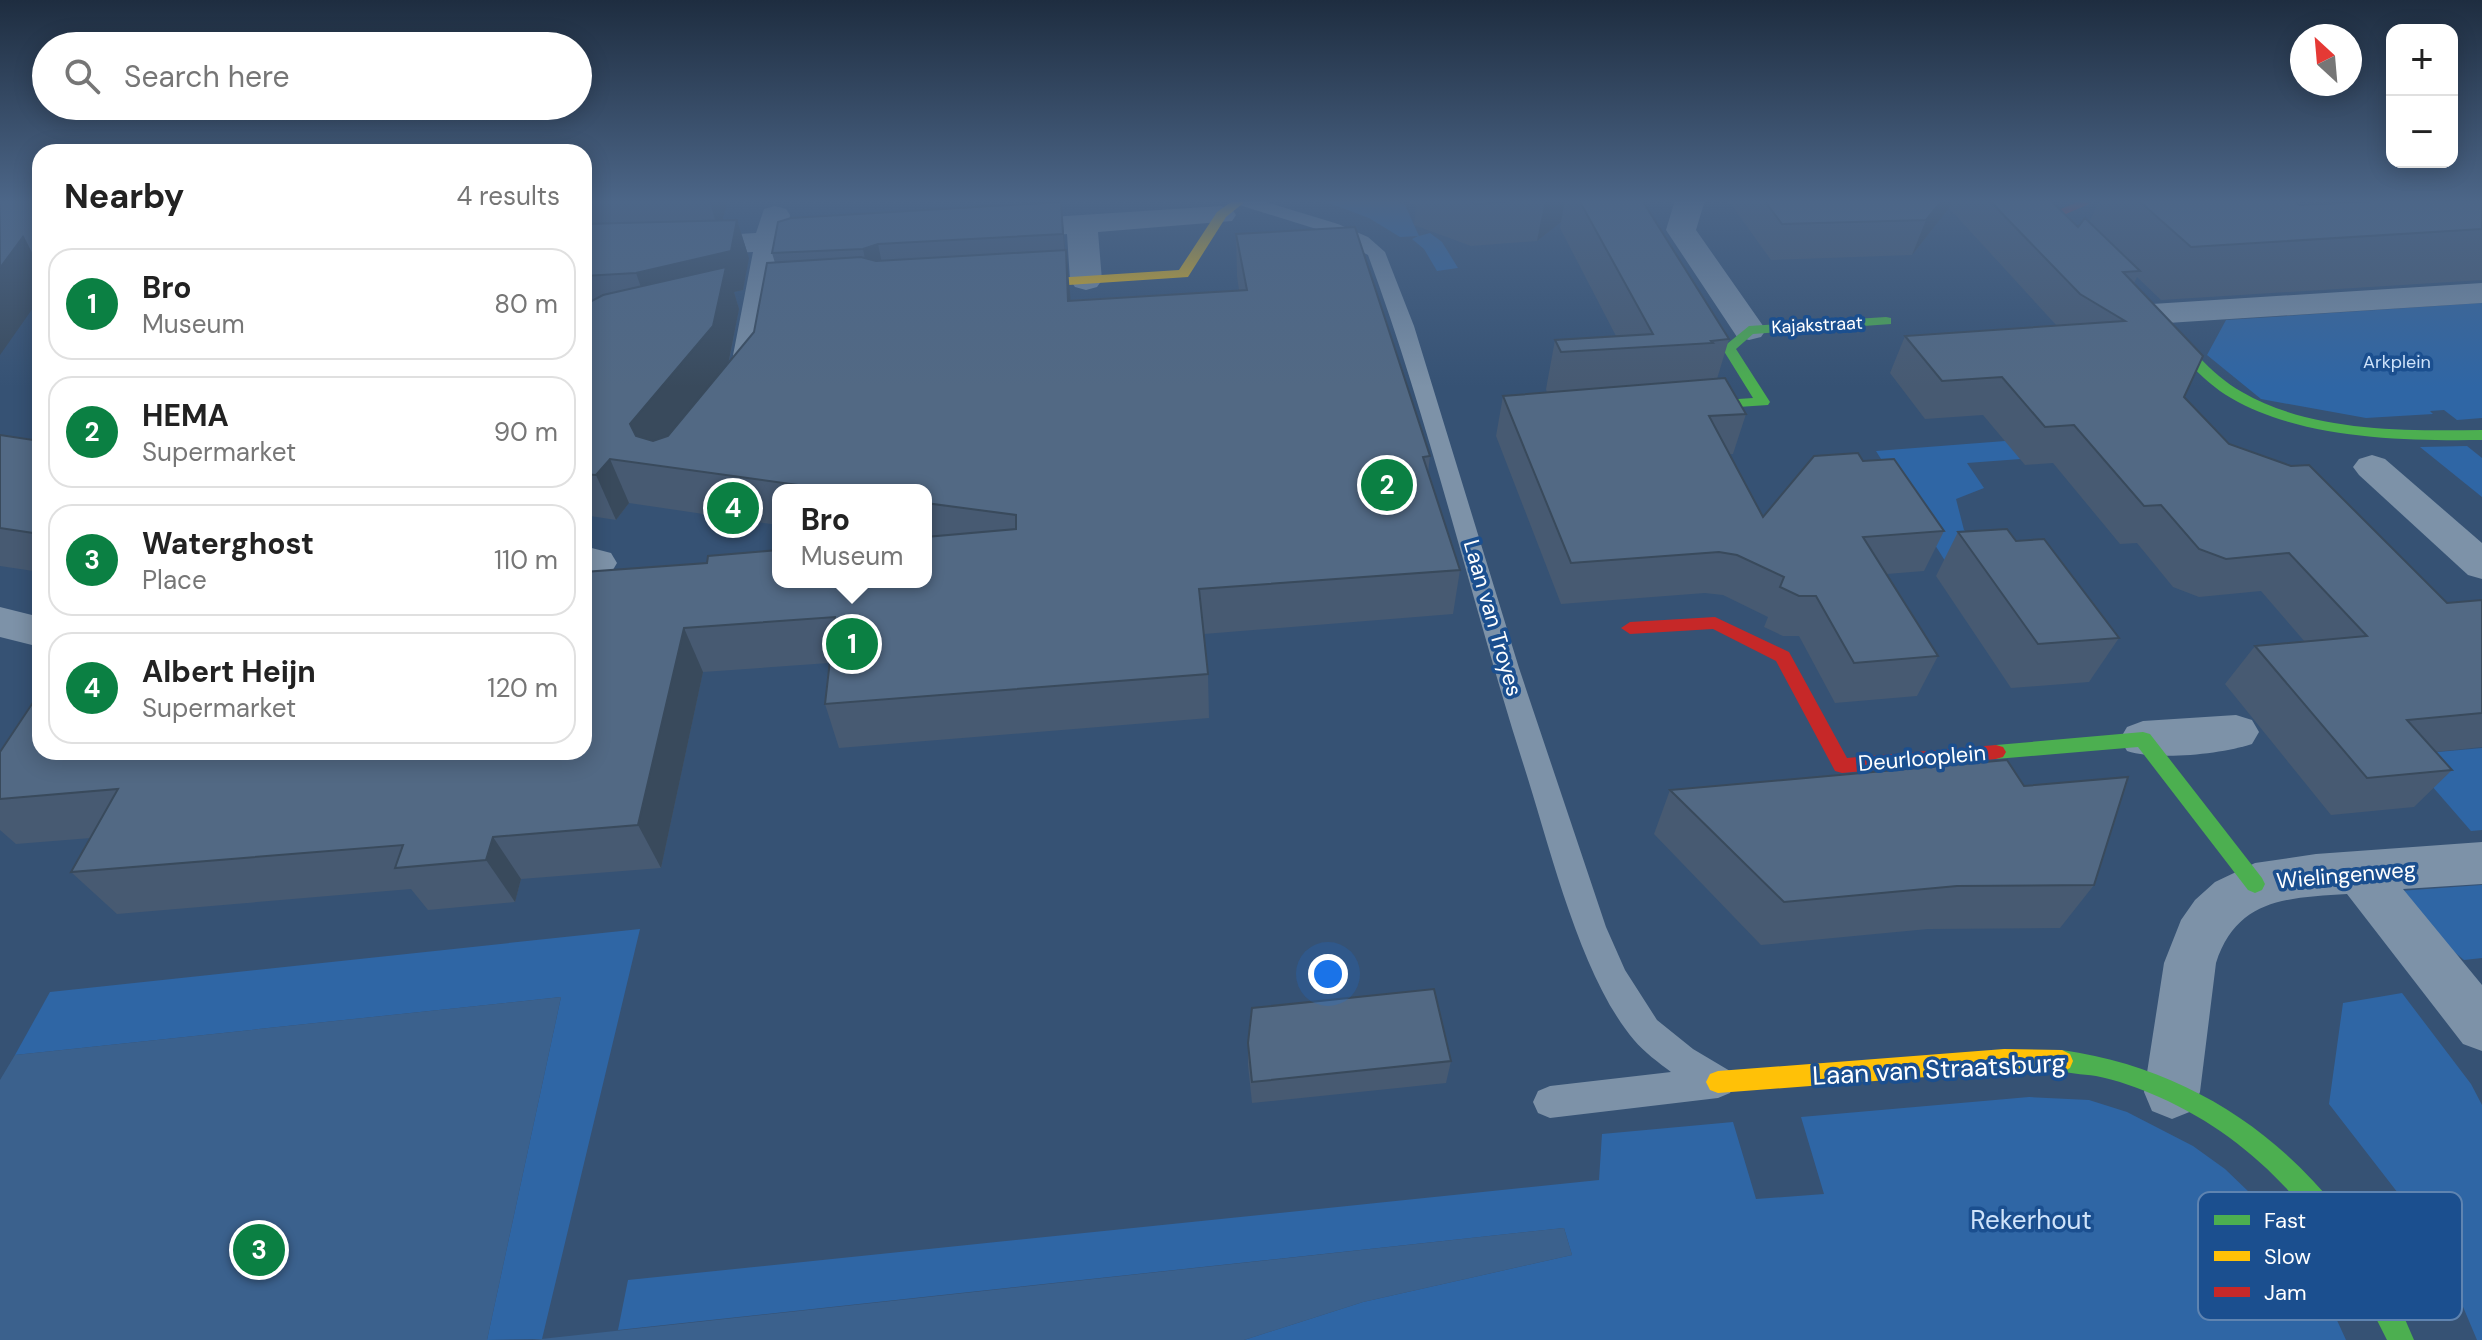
<!DOCTYPE html>
<meta charset="utf-8">
<style>
body{margin:0;font-family:"DM Sans",sans-serif;background:#f2f2f2;color:#222}
.controls{position:absolute;right:24px;top:24px;display:grid;overflow:hidden;border-radius:16px;box-shadow:0 4px 20px #0003}
.controls button{width:72px;height:72px;display:grid;place-items:center;padding:0;border:0;border-bottom:2px solid #e0e0e0;background:#fff;color:#222;font:40px sans-serif}
.compass{position:absolute;left:2290px;top:24px;width:72px;height:72px;border-radius:50%;background:#fff;box-shadow:0 4px 20px #0003;rotate:334deg}
.you{position:absolute;left:1328px;top:974px;width:28px;height:28px;margin:-20px;border:6px solid #fff;border-radius:50%;background:#1a73e8;box-shadow:0 0 0 12px #1a73e833}
.badge{display:grid;place-items:center;width:52px;height:52px;border-radius:50%;background:#0b8043;color:#fff;font-size:26px;font-weight:700}
.pin{position:absolute;translate:-50% -50%;border:4px solid #fff;box-shadow:0 2px 8px #0006}
.popup{position:absolute;left:772px;top:484px;width:160px;height:104px;box-sizing:border-box;display:grid;place-content:center;border-radius:16px;background:#fff;filter:drop-shadow(0 2px 6px #0005);font-size:26px;white-space:nowrap;color:#767676}
.popup b{font-size:30px;color:#222}
.popup::after{content:'';position:absolute;left:50%;top:100%;margin-left:-16px;border:16px solid transparent;border-top-color:#fff}
.list{margin:0;padding:0;list-style:none}
h2{display:flex;justify-content:space-between;align-items:center;height:104px;margin:0;padding:0 32px;font-size:34px}
h2 small{font-size:26px;font-weight:400;color:#767676}
.list li{display:grid;grid-template-columns:52px 1fr auto;gap:24px;align-items:center;box-sizing:border-box;height:112px;margin:0 16px 16px;padding:0 16px;border:2px solid #e0e0e0;border-radius:24px}
.list b{display:block;font-size:30px;white-space:nowrap}
.list p{margin:0;font-size:26px;white-space:nowrap;color:#767676}
.list em{font-size:26px;font-style:normal;color:#767676}
.icon{flex:none;width:44px;height:44px;fill:none;stroke:currentColor;stroke-width:2;stroke-linecap:round;stroke-linejoin:round}
.map{position:relative;flex:none;width:2482px;height:1340px;overflow:hidden}
.search{position:absolute;background:#fff;box-shadow:0 4px 20px #0003;left:32px;top:32px;width:560px;height:88px;display:flex;align-items:center;gap:20px;box-sizing:border-box;padding:0 28px;border-radius:44px;color:#767676;font-size:30px}
.panel{position:absolute;background:#fff;box-shadow:0 4px 20px #0003;left:32px;top:144px;width:560px;height:616px;border-radius:24px}
.map>svg:first-child{display:block}
.green{fill:#2f66a5}
.water{fill:#3b618d}
.lines{fill:none;stroke-linecap:round;stroke-linejoin:round}
.lane{fill:#7d92a8;fill-rule:evenodd}
.street{fill:#7d92a8;fill-rule:evenodd}
.fast{fill:#4caf50;fill-rule:evenodd}
.slow{fill:#ffc107;fill-rule:evenodd}
.jam{fill:#c62828;fill-rule:evenodd}
.wall{fill:#475a72}
.shaded-wall{fill:#394a5c}
.building{fill:#526984;stroke:#394a5c;stroke-width:2}
.labels{text-anchor:middle;dominant-baseline:central;stroke-width:7;stroke-linejoin:round;paint-order:stroke}
.far-street-label{font-size:18px;fill:#fff;stroke:#1b4f8f}
.far-park-label{font-size:18px;fill:#cfe3fa;stroke:#1b4f8f}
.street-label{font-size:22px;fill:#fff;stroke:#1b4f8f}
.near-street-label{font-size:26px;fill:#fff;stroke:#1b4f8f}
.near-park-label{font-size:26px;fill:#cfe3fa;stroke:#1b4f8f}
.key{fill:#1b4f8f;stroke:#5f84b1;stroke-width:2}
.key-label{font-size:22px;fill:#fff}
</style>
<div class="map">
<svg width="2482" height="1340" viewBox="0 0 2482 1340">
<rect width="100%" height="100%" fill="#365274"/>
<g class="green">
<path d="M 1321,200 L 1394,200 L 1405,205 L 1419,236 L 1430,233 L 1442,242 L 1458,268 L 1437,271 L 1424,249 L 1412,239 L 1418,236 L 1400,237 L 1369,218 Z"/>
<path d="M 2482,303 L 2482,418 L 2457,420 L 2444,410 L 2430,411 L 2433,414 L 2366,418 L 2261,399 L 2207,355 L 2226,320 Z"/>
<path d="M 2211,425 L 2229,443 L 1967,463 L 1984,488 L 1956,499 L 1964,530 L 2000,556 L 1947,564 L 1876,451 Z"/>
<path d="M 2467,446 L 2482,458 L 2482,497 L 2420,447 Z"/>
<path d="M 2482,748 L 2482,830 L 2471,831 L 2405,755 Z"/>
<path d="M 2482,885 L 2482,958 L 2464,960 L 2420,924 L 2399,891 Z"/>
<path d="M 640,929 L 542,1339 L 487,1340 L 561,997 L 15,1055 L 50,992 Z"/>
<path d="M 2402,993 L 2471,1084 L 2482,1105 L 2482,1340 L 2477,1340 L 2448,1271 L 2408,1206 L 2329,1104 L 2343,1003 Z"/>
<path d="M 2029,1097 L 2089,1100 L 2127,1112 L 2193,1146 L 2225,1169 L 2275,1217 L 2315,1272 L 2346,1340 L 1244,1340 L 1363,1302 L 1572,1255 L 1564,1228 L 618,1330 L 628,1280 L 1599,1180 L 1602,1134 L 1733,1122 L 1756,1199 L 1824,1194 L 1801,1117 Z"/>
</g>
<g class="water">
<path d="M 561,997 L 487,1340 L 0,1340 L 0,1080 L 15,1055 Z"/>
<path d="M 1564,1228 L 1572,1255 L 1363,1302 L 1244,1340 L 532,1340 Z"/>
</g>
<g class="lines">
<path class="lane" d="M 1233,200 L 1259,200 L 1338,224 L 1368,237 L 1385,252 L 1414,326 L 1519,668 L 1606,927 L 1625,970 L 1657,1020 L 1693,1049 L 1730,1071 L 1735,1082 L 1730,1093 L 1718,1098 L 1550,1118 L 1538,1113 L 1533,1102 L 1538,1091 L 1550,1086 L 1671,1072 C 1659,1063 1644,1052 1634,1040 C 1579,975 1549,842 1522,760 C 1469,592 1429,420 1368,255 L 1326,232 L 1236,204 Z"/>
<g class="street">
<path d="M 1675,200 L 1705,200 L 1696,230 L 1766,330 L 1761,337 L 1749,340 L 1737,337 L 1666,230 Z"/>
<path d="M 775,206 L 786,209 L 790,215 L 788,231 L 835,229 L 846,231 L 851,238 L 846,245 L 785,250 C 780,280 772,380 747,395 C 739,399 730,397 722,395 L 717,387 L 730,371 L 753,252 L 584,261 L 584,243 L 756,233 L 764,209 Z"/>
<path d="M 1221,206 L 1232,209 L 1236,215 L 1232,221 L 1098,232 L 1102,280 L 1097,287 L 1086,290 L 1075,287 L 1070,280 L 1067,234 L 1003,238 L 992,236 L 988,229 L 992,222 L 1003,220 Z"/>
<path d="M 2482,283 L 2482,303 L 2152,324 L 2140,321 L 2135,314 L 2140,307 L 2152,304 Z"/>
<path d="M 2372,455 L 2385,459 L 2482,543 L 2482,579 L 2468,575 L 2359,475 L 2353,467 L 2359,459 Z"/>
<path d="M 584,546 L 611,553 L 617,563 L 611,573 L 597,577 L 584,574 Z"/>
<path d="M 0,607 L 40,617 L 40,647 L 0,637 Z"/>
<path d="M 2236,715 L 2252,720 L 2259,732 L 2252,744 C 2221,754 2158,761 2127,751 L 2120,739 L 2127,727 L 2143,721 Z"/>
<path d="M 2482,842 L 2482,884 L 2403,889 L 2482,985 L 2482,1051 L 2463,1044 L 2347,894 C 2288,898 2237,898 2216,963 L 2200,1092 L 2192,1111 L 2172,1119 L 2152,1111 L 2144,1092 L 2164,963 L 2181,920 L 2195,900 L 2215,882 L 2255,863 L 2316,854 Z"/>
</g>
<g class="fast">
<path d="M 2157,315 L 2162,316 C 2186,342 2210,374 2242,392 C 2311,432 2404,431 2482,430 L 2482,440 C 2403,441 2301,439 2231,398 C 2200,380 2176,348 2152,322 L 2152,316 Z"/>
<path d="M 1886,317 L 1891,318 L 1891,324 L 1753,334 L 1736,349 L 1770,402 L 1768,405 L 1678,411 L 1671,407 L 1678,403 L 1753,398 L 1722,348 L 1749,326 Z"/>
<path d="M 2143,732 L 2150,734 L 2262,878 L 2265,884 L 2262,890 L 2255,893 L 2248,890 L 2138,747 L 1996,759 L 1989,757 L 1986,752 L 1989,747 L 1996,745 Z"/>
<path d="M 2062,1050 C 2230,1074 2350,1186 2414,1340 L 2387,1340 C 2336,1236 2268,1145 2159,1097 C 2139,1088 2117,1080 2096,1076 C 2082,1074 2067,1074 2054,1068 L 2051,1061 L 2054,1054 Z"/>
</g>
<g class="slow">
<path d="M 1234,200 L 1247,200 L 1226,217 L 1188,277 L 1009,289 L 1002,285 L 1009,281 L 1179,270 L 1217,212 Z"/>
<path d="M 2004,1049 L 2062,1050 L 2070,1054 L 2073,1061 L 2070,1068 L 2062,1072 L 2004,1071 L 1718,1093 L 1710,1090 L 1706,1082 L 1710,1074 L 1718,1071 Z"/>
</g>
<g class="jam">
<path d="M 2073,200 L 2086,200 L 2089,204 L 2059,217 L 2089,246 L 2089,252 L 2079,252 L 2045,216 L 2075,203 Z"/>
<path d="M 1715,617 L 1789,652 L 1847,758 L 1996,745 L 2003,747 L 2006,752 L 2003,757 L 1996,759 L 1842,773 L 1835,771 L 1776,661 L 1713,629 L 1630,634 L 1621,628 L 1630,622 Z"/>
</g>
</g>
<g class="wall">
<path d="M 584,200 L 728,200 L 722,220 L 737,220 L 749,258 L 743,290 L 734,292 L 739,309 L 729,362 L 754,332 L 775,263 L 772,253 L 1061,202 L 1070,300 L 1239,290 L 1237,276 L 1236,234 L 1430,456 L 1428,473 L 1460,570 L 1453,614 L 1204,634 L 1208,674 L 1209,718 L 839,748 L 825,704 L 829,663 L 703,672 L 661,868 L 521,879 L 515,902 L 428,910 L 411,889 L 117,914 L 71,872 L 91,838 L 16,844 L 0,830 L 0,752 L 584,572 L 926,582 L 926,490 L 778,490 L 778,525 L 629,503 L 616,520 L 584,515 Z"/>
<path d="M 1402,200 L 1642,200 L 1729,339 L 1717,379 L 1746,414 L 1733,454 L 1729,454 L 1763,517 L 1863,461 L 1944,531 L 1924,571 L 1887,574 L 1938,656 L 1917,696 L 1835,703 L 1799,636 L 1783,636 L 1764,627 L 1768,617 L 1723,595 L 1705,593 L 1561,604 L 1496,436 L 1503,396 L 1547,393 L 1546,389 L 1555,340 L 1616,336 L 1560,228 L 1561,222 L 1537,241 L 1471,246 L 1414,225 L 1416,206 Z"/>
<path d="M 1728,200 L 2050,200 L 2078,227 L 2089,222 L 2100,200 L 2293,200 L 2300,205 L 2351,202 L 2347,200 L 2482,200 L 2482,280 L 2161,300 L 2137,277 L 2134,283 L 2184,397 L 2229,444 L 2447,603 L 2482,600 L 2482,747 L 2435,752 L 2452,770 L 2414,807 L 2331,815 L 2225,684 L 2255,646 L 2305,642 L 2261,591 L 2199,597 L 2173,587 L 2137,543 L 2120,544 L 2053,463 L 2025,465 L 1983,415 L 1925,419 L 1890,373 L 1905,336 L 2057,326 L 1949,208 L 1912,255 L 1771,260 Z"/>
<path d="M 0,435 L 40,441 L 40,572 L 0,566 Z"/>
<path d="M 1958,532 L 2016,541 L 2119,638 L 2089,682 L 2011,688 L 1936,576 Z"/>
<path d="M 1670,790 L 2094,885 L 2060,928 L 1928,929 L 1761,945 L 1654,834 Z"/>
<path d="M 1248,1043 L 1451,1061 L 1446,1083 L 1252,1103 L 1248,1065 Z"/>
</g>
<g class="shaded-wall">
<path d="M 709,200 L 728,200 L 719,232 Z"/>
<path d="M 1545,200 L 1565,200 L 1561,222 L 1537,241 Z"/>
<path d="M 1942,200 L 1953,200 L 1949,208 L 1912,255 L 1926,220 Z"/>
<path d="M 1061,202 L 1064,236 L 1066,268 L 1063,234 Z"/>
<path d="M 737,220 L 749,258 L 743,290 L 734,292 L 739,309 L 727,370 L 651,464 L 630,424 L 650,313 L 636,273 Z"/>
<path d="M 23,237 L 40,261 L 40,298 L 0,355 L 0,268 Z"/>
<path d="M 878,244 L 885,278 L 870,283 L 863,249 Z"/>
<path d="M 1066,250 L 1070,292 L 1073,344 L 1068,301 Z"/>
<path d="M 610,459 L 629,503 L 616,520 L 596,475 Z"/>
<path d="M 684,628 L 703,672 L 661,868 L 638,825 Z"/>
<path d="M 493,837 L 521,879 L 515,902 L 486,860 Z"/>
</g>
<g class="building">
<path d="M 0,200 L 40,200 L 40,271 L 23,237 L 0,268 Z"/>
<path d="M 1465,200 L 1529,200 L 1477,204 Z"/>
<path d="M 1579,200 L 1642,200 L 1729,339 L 1711,341 L 1713,343 L 1561,352 L 1555,340 L 1653,334 Z"/>
<path d="M 1764,200 L 1942,200 L 1926,220 L 1782,224 Z"/>
<path d="M 1989,200 L 2050,200 L 2078,227 L 2085,218 L 2140,271 L 2123,272 L 2203,356 L 2184,397 L 2229,444 L 2291,466 L 2309,465 L 2447,603 L 2482,600 L 2482,713 L 2407,720 L 2452,770 L 2367,778 L 2255,646 L 2367,636 L 2289,553 L 2226,559 L 2199,549 L 2161,505 L 2144,506 L 2074,425 L 2045,427 L 2002,377 L 1942,381 L 1905,336 L 2125,321 L 2080,294 Z"/>
<path d="M 2138,200 L 2293,200 L 2300,205 L 2398,200 L 2482,200 L 2482,229 L 2191,247 Z"/>
<path d="M 1061,202 L 1063,234 L 878,244 L 863,249 L 772,253 L 778,222 L 791,218 Z"/>
<path d="M 737,220 L 731,251 L 636,273 L 584,276 L 584,224 Z"/>
<path d="M 1355,227 L 1430,456 L 1423,457 L 1460,570 L 1199,589 L 1208,674 L 825,704 L 835,617 L 684,628 L 638,825 L 493,837 L 486,860 L 395,868 L 403,845 L 71,872 L 118,789 L 0,799 L 0,752 L 40,692 L 40,752 L 584,752 L 584,572 L 707,563 L 708,556 L 778,550 L 778,582 L 926,582 L 926,537 L 1016,529 L 1016,515 L 926,503 L 926,490 L 834,490 L 610,459 L 596,475 L 584,474 L 584,305 L 603,295 L 726,267 L 713,326 L 630,424 L 636,436 L 653,441 L 668,436 L 754,332 L 767,263 L 861,257 L 876,261 L 1066,250 L 1068,301 L 1247,290 L 1236,234 Z"/>
<path d="M 1725,378 L 1746,414 L 1709,416 L 1763,517 L 1814,456 L 1858,453 L 1863,461 L 1894,459 L 1944,531 L 1863,537 L 1938,656 L 1854,663 L 1816,596 L 1799,596 L 1780,587 L 1784,577 L 1737,555 L 1719,552 L 1571,563 L 1503,396 Z"/>
<path d="M 0,435 L 40,441 L 40,534 L 0,528 Z"/>
<path d="M 2007,529 L 2016,541 L 2044,539 L 2119,638 L 2038,644 L 1958,532 Z"/>
<path d="M 2007,760 L 2024,786 L 2128,777 L 2094,885 L 1957,886 L 1784,902 L 1670,790 Z"/>
<path d="M 1434,989 L 1451,1061 L 1252,1082 L 1248,1043 L 1252,1008 Z"/>
</g>
<linearGradient id="sky" x2="0" y2="1"><stop stop-color="#1e2d40"/><stop offset="0.52" stop-color="#4c6688"/><stop offset="1" stop-color="#4c6688" stop-opacity="0"/></linearGradient>
<rect width="2482" height="387" fill="url(#sky)"/>
<g class="labels">
<g class="far-street-label">
<text transform="translate(1817 325) rotate(-3)">Kajakstraat</text>
</g>
<g class="far-park-label">
<text x="2397" y="362">Arkplein</text>
</g>
<g class="street-label">
<text transform="translate(1493 618) rotate(74)">Laan van Troyes</text>
<text transform="translate(1922 758) rotate(-5)">Deurlooplein</text>
<text transform="translate(2346 875) rotate(-5)">Wielingenweg</text>
</g>
<g class="near-street-label">
<text transform="translate(1939 1069) rotate(-3)">Laan van Straatsburg</text>
</g>
<g class="near-park-label">
<text x="2031" y="1220">Rekerhout</text>
</g>
</g>
<rect x="2198" y="1192" width="264" height="128" rx="12" class="key"/>
<rect x="2214" y="1215" width="36" height="10" fill="#4caf50"/>
<rect x="2214" y="1251" width="36" height="10" fill="#ffc107"/>
<rect x="2214" y="1287" width="36" height="10" fill="#c62828"/>
<g class="key-label">
<text x="2264" y="1228">Fast</text>
<text x="2264" y="1264">Slow</text>
<text x="2264" y="1300">Jam</text>
</g>
</svg>
<div class="controls">
<button>+</button>
<button>−</button>
</div>
<svg class="compass" viewBox="-18 -18 36 36"><path d="M0-13l5 13h-10z" fill="#e53935"/><path d="M0 13l5-13h-10z" fill="#767676"/></svg>
<div class="you"></div>
<div class="pin badge" style="left:852px;top:644px">1</div>
<div class="popup"><b>Bro</b>Museum</div>
<div class="pin badge" style="left:1387px;top:485px">2</div>
<div class="pin badge" style="left:259px;top:1250px">3</div>
<div class="pin badge" style="left:733px;top:508px">4</div>
<div class="search"><svg class="icon" aria-label="search" viewBox="0 0 24 24"><circle cx="10" cy="10" r="6"/><path d="M15 15l6 6"/></svg>Search here</div>
<section class="panel">
<h2>Nearby<small>4 results</small></h2>
<ul class="list">
<li><span class="badge">1</span><div><b>Bro</b><p>Museum</p></div><em>80 m</em></li>
<li><span class="badge">2</span><div><b>HEMA</b><p>Supermarket</p></div><em>90 m</em></li>
<li><span class="badge">3</span><div><b>Waterghost</b><p>Place</p></div><em>110 m</em></li>
<li><span class="badge">4</span><div><b>Albert Heijn</b><p>Supermarket</p></div><em>120 m</em></li>
</ul>
</section>
</div>
